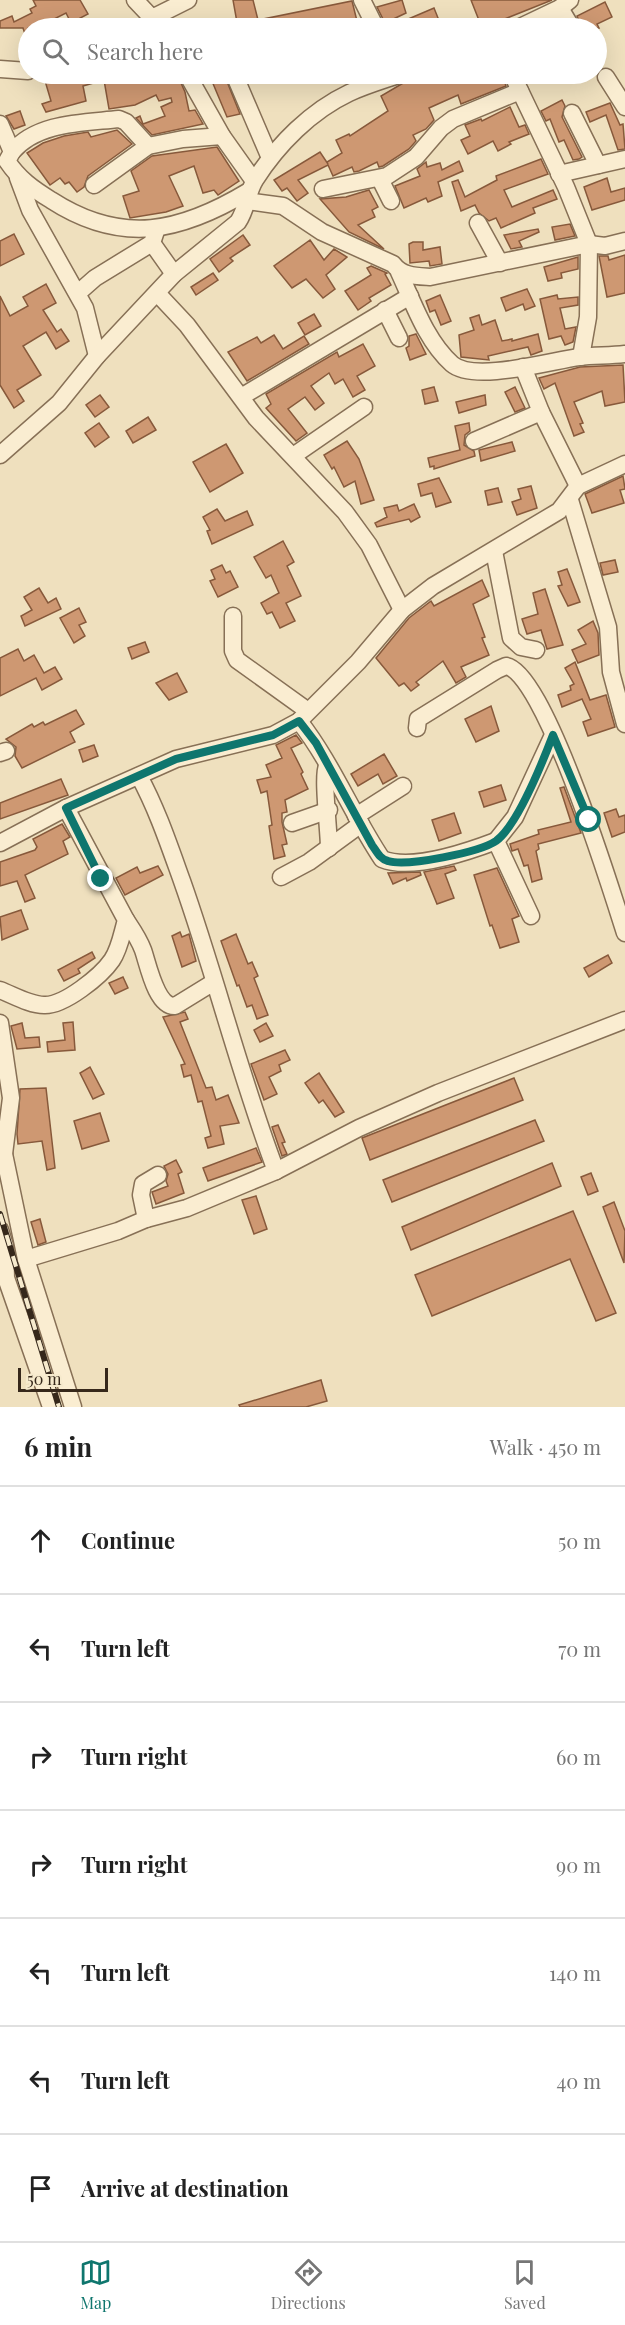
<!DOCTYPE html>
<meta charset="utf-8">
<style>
body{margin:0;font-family:"Playfair Display",serif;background:#f6f6f6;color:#222}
.scale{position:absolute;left:18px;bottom:15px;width:90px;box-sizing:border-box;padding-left:6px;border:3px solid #36281b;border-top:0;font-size:16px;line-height:21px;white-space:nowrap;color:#36281b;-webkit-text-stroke:4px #f6eacd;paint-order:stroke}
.stop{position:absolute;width:18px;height:18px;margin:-14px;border:4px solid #0f766e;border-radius:50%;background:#fff}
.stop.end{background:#0f766e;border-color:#fff;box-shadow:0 2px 6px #0008}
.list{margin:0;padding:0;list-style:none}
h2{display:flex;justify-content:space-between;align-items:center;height:78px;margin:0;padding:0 24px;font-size:26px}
h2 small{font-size:20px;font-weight:400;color:#767676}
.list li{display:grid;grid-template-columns:39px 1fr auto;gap:18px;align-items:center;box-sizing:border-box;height:108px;padding:0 24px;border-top:2px solid #e0e0e0}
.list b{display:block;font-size:22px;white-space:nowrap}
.list em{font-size:20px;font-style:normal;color:#767676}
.icon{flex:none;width:33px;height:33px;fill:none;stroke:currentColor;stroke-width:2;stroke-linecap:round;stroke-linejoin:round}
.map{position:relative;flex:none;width:625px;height:1407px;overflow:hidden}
.search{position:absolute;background:#fff;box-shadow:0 6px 24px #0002;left:18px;right:18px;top:18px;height:66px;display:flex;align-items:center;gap:15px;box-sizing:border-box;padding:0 21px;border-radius:33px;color:#767676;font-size:22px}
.sheet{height:834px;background:#fff}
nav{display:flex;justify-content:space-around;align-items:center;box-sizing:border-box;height:84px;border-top:2px solid #e0e0e0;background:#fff;font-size:16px;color:#767676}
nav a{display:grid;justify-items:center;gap:3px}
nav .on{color:#0f766e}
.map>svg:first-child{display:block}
.building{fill:#ce9872;stroke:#87593b;stroke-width:1.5}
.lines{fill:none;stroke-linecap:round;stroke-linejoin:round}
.minor-casing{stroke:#877056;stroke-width:19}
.minor{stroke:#faedd1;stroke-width:16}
.rail-casing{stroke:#36281b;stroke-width:6}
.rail{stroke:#f6eacd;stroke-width:4;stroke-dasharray:11;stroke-linecap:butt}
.route{stroke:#0f766e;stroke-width:8}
</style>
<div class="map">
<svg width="625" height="1407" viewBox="0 0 625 1407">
<rect width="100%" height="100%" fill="#efe0be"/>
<g class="building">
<path d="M 33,0 L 80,0 L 88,14 L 71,23 L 66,13 L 46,23 L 49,28 L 28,28 L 25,34 L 23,28 L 0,28 L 0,21 L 12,16 L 14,22 L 32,13 L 30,9 L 36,6 Z"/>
<path d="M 233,0 L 253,0 L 258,20 L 352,1 L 357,21 L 360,20 L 365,28 L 341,28 L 347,25 L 346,22 L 315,28 L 238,28 Z"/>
<path d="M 402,0 L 406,13 L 385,23 L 377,7 Z"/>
<path d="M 471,0 L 552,0 L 482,28 Z"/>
<path d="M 605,2 L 612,17 L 597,24 L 599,28 L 582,28 L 577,16 Z"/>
<path d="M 434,8 L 442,28 L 409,28 L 406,20 Z"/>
<path d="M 43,74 L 76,74 L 76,76 L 84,74 L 177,74 L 185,92 L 189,111 L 195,110 L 203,124 L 152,135 L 136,118 L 140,116 L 143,124 L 165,116 L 161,107 L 172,102 L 171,98 L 159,101 L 156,95 L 135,105 L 109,109 L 104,80 L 83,86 L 86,101 L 46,112 L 42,104 L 51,101 Z"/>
<path d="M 209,74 L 224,74 L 240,114 L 227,117 Z"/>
<path d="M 427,74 L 502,74 L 506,86 L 461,104 L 458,95 L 429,108 L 434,120 L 426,129 L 413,135 L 416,141 L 409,149 L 383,166 L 379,167 L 377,162 L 359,171 L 354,172 L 352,167 L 333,176 L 328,165 L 298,180 L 308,193 L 297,201 L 287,188 L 282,191 L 274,180 L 320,152 L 328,164 L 327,162 L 342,153 L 336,140 L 349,134 L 350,136 L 388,111 L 381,96 L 410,79 Z"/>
<path d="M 562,100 L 565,106 L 562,117 L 582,157 L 579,159 L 573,160 L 564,140 L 559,142 L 550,119 L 546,121 L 541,111 Z"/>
<path d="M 610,103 L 620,125 L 623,124 L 625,149 L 618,150 L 606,115 L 590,122 L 586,112 Z"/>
<path d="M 510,107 L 519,127 L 525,125 L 529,134 L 509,142 L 511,144 L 498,151 L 493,141 L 468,154 L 461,140 L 470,136 L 465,125 L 481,119 L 482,121 Z"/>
<path d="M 20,111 L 25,125 L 14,129 L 6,116 Z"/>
<path d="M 117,130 L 132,144 L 88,176 L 84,187 L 77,192 L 69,182 L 65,184 L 60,178 L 50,185 L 27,153 L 43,143 L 64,136 L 88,132 L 91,137 Z"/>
<path d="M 217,147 L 239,181 L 218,195 L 214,190 L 203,193 L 194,166 L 169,176 L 183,206 L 166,212 L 130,218 L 123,196 L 139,191 L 131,171 L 152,156 Z"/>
<path d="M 541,159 L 548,174 L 504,190 L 512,207 L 553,190 L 557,199 L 533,208 L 535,213 L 501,228 L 496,218 L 489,221 L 479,213 L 475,205 L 461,211 L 452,182 L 458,180 L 465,197 L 497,180 L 496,176 Z"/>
<path d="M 459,161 L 463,171 L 438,182 L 442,196 L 428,202 L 426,198 L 404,208 L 395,186 L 420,176 L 417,169 L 426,162 L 427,167 L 440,163 L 442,170 Z"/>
<path d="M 607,178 L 611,192 L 625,188 L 625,200 L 592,210 L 584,187 Z"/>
<path d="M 369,190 L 378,207 L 372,210 L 375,217 L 358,225 L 384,249 L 349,232 L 320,199 L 346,197 Z"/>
<path d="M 570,224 L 575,236 L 555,240 L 552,227 Z"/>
<path d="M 538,229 L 539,232 L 519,241 L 522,247 L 511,249 L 504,235 Z"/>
<path d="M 14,234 L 24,254 L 0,266 L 0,241 Z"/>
<path d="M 243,235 L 250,245 L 230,258 L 233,261 L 219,272 L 210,259 Z"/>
<path d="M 310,240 L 324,260 L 334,249 L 347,257 L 326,275 L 335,289 L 323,298 L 306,279 L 292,288 L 274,266 Z"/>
<path d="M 413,242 L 423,242 L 423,250 L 440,247 L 442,264 L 430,266 L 429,261 L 410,263 L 409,244 Z"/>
<path d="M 625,255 L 625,293 L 607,297 L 599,256 L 608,256 L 609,260 Z"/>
<path d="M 578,257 L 578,269 L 561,273 L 562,278 L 548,281 L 544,267 Z"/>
<path d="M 371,266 L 387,273 L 385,274 L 391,285 L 369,298 L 371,301 L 358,310 L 345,291 L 371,275 L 367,268 Z"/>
<path d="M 213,273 L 218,280 L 196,295 L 191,287 Z"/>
<path d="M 46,284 L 56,303 L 43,310 L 57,332 L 61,329 L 69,341 L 56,349 L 46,332 L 23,346 L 41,375 L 17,390 L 24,401 L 14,408 L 0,385 L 0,296 L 10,316 L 28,306 L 23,297 Z"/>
<path d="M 527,289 L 535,306 L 525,310 L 523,304 L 506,311 L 501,298 Z"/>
<path d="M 440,295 L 451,321 L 441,325 L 435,310 L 430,312 L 426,301 Z"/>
<path d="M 557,295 L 558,299 L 578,297 L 578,305 L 560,308 L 565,329 L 576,327 L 573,342 L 565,345 L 561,336 L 549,339 L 540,299 Z"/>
<path d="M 314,314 L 321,326 L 305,335 L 298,323 Z"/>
<path d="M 479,315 L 482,325 L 495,320 L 502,341 L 512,339 L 512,341 L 538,334 L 542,351 L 531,355 L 528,347 L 488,356 L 489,360 L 461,357 L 459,335 L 474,330 L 470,318 Z"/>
<path d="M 416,334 L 426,354 L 410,360 L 406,348 L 409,346 L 409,336 Z"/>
<path d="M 274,335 L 283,349 L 304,336 L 309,344 L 247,381 L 228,352 L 257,337 L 261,343 Z"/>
<path d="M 363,344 L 375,366 L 357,376 L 365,390 L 353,397 L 343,379 L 335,384 L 329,373 L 311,386 L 324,403 L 315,410 L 305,397 L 288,409 L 307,433 L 296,441 L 266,408 L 271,404 L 266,394 L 337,352 L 339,357 Z"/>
<path d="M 623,365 L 625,402 L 605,406 L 602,391 L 574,402 L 583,423 L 580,424 L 584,432 L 574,436 L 555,383 L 544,389 L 539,378 L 580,367 Z"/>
<path d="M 434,387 L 438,401 L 425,404 L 422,390 Z"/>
<path d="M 515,387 L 525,408 L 515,412 L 505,392 Z"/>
<path d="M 100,395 L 109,407 L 95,417 L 86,405 Z"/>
<path d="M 485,395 L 486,405 L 459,413 L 456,402 Z"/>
<path d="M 148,417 L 156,430 L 133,443 L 126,431 Z"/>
<path d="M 99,423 L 109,437 L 95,447 L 85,433 Z"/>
<path d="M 469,423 L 470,431 L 465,435 L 464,445 L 474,451 L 475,456 L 434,469 L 434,466 L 430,467 L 428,458 L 460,450 L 455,426 Z"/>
<path d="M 347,441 L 359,459 L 374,500 L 361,504 L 355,481 L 344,487 L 334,467 L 332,469 L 324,455 Z"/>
<path d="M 512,442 L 515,451 L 481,461 L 479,450 Z"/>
<path d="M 226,444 L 243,473 L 210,492 L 193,462 Z"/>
<path d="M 623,476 L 625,489 L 620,490 L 624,503 L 592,513 L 585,494 Z"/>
<path d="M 439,478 L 451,502 L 436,507 L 432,493 L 421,496 L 418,484 Z"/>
<path d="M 531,486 L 537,508 L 517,515 L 512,502 L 521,499 L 518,489 Z"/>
<path d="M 498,488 L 502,502 L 488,505 L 485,491 Z"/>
<path d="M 414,504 L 420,517 L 411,522 L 409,519 L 377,527 L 375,523 L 387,517 L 384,508 L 397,505 L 399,511 Z"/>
<path d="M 217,509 L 225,521 L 247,511 L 253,525 L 212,544 L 207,531 L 210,530 L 203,517 Z"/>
<path d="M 283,541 L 294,562 L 287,566 L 301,596 L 286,603 L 295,621 L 280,628 L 272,612 L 267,614 L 261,603 L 279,593 L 271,575 L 266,578 L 254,557 Z"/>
<path d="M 615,560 L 618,572 L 603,575 L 600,563 Z"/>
<path d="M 222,565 L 226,573 L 230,571 L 238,587 L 218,597 L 210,581 L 215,579 L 211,570 Z"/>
<path d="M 567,569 L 580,602 L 568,606 L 558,586 L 562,585 L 558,572 Z"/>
<path d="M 482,580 L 489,596 L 473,604 L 485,637 L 482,638 L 489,655 L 461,667 L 466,677 L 456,683 L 443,661 L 416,682 L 419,685 L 411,691 L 404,683 L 399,686 L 376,658 L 409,618 L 431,601 L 434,606 Z"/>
<path d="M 39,588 L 48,603 L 56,598 L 61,609 L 25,626 L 21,616 L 32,610 L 24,597 Z"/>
<path d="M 545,589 L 563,645 L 547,649 L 541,630 L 527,634 L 522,619 L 538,614 L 533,593 Z"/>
<path d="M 79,608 L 86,622 L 79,625 L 85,636 L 74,643 L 60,618 Z"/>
<path d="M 593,621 L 598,633 L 599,655 L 578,663 L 572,650 L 586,644 L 578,630 Z"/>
<path d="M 145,642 L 149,652 L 132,659 L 128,648 Z"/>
<path d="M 18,649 L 24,661 L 34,655 L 44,673 L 55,667 L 62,679 L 42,690 L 36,678 L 0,696 L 0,658 Z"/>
<path d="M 575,662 L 590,700 L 606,695 L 615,727 L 588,736 L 583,722 L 591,719 L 582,699 L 562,707 L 558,695 L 571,690 L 570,686 L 574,684 L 565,668 Z"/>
<path d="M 177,673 L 187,692 L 169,700 L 156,683 Z"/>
<path d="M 491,706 L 499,731 L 476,742 L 465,719 Z"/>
<path d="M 76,710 L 84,724 L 70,732 L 75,742 L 22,768 L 15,756 L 16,747 L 6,739 L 32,724 L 34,727 L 43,722 L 45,725 Z"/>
<path d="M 296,735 L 302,743 L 291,748 L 303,772 L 301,774 L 308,789 L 285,800 L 287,812 L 282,813 L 282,822 L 287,844 L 282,845 L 285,856 L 274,859 L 269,826 L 272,825 L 267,791 L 261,793 L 257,780 L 271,777 L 266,765 L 282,758 L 276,745 Z"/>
<path d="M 94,745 L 98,756 L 83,762 L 79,750 Z"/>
<path d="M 384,754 L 397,776 L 383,784 L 378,774 L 358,786 L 351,774 Z"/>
<path d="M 61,779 L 68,795 L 0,819 L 0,803 Z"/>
<path d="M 501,785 L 506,800 L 484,807 L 479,792 Z"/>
<path d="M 564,787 L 581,833 L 538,844 L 539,849 L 536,851 L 542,879 L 532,882 L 528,865 L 524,866 L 518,849 L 512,851 L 510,844 L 539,834 L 538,830 L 571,822 L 560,788 Z"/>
<path d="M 616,809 L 619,817 L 625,815 L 625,832 L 612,837 L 604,813 Z"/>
<path d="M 454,813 L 461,833 L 439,841 L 432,820 Z"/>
<path d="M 62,824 L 70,837 L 63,841 L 68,854 L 25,875 L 35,898 L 25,902 L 17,881 L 0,886 L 0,862 L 35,850 L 37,847 L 33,839 Z"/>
<path d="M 158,866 L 163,875 L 125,895 L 116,878 L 137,867 L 140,873 Z"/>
<path d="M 454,866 L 456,870 L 445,874 L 454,898 L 437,904 L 424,872 Z"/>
<path d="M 497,868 L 519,916 L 512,919 L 519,942 L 500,948 L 492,925 L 490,926 L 474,875 Z"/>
<path d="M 420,872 L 421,875 L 407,881 L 406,878 L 393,884 L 388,873 Z"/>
<path d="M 21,910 L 28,929 L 2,940 L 0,917 Z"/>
<path d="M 180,932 L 182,937 L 189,934 L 196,961 L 182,967 L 172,936 Z"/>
<path d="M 236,934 L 248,964 L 252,962 L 258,976 L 254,978 L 268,1015 L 257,1019 L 252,1005 L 247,1007 L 239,985 L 237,986 L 221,941 Z"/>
<path d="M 92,952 L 95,958 L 78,969 L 80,973 L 64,981 L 58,970 Z"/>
<path d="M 608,955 L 612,963 L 589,977 L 584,968 Z"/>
<path d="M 123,977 L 128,988 L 115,994 L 109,983 Z"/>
<path d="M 185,1012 L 188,1019 L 180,1022 L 206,1088 L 212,1087 L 216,1100 L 228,1095 L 239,1123 L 220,1126 L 224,1144 L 208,1148 L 205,1138 L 211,1136 L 202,1101 L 198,1102 L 191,1075 L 184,1077 L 181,1065 L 185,1064 L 163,1017 Z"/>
<path d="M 73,1022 L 75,1050 L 48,1052 L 47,1042 L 65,1040 L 63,1023 Z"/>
<path d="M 22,1023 L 25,1038 L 39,1037 L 40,1047 L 17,1049 L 11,1026 Z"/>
<path d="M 266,1023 L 273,1036 L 260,1042 L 254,1030 Z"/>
<path d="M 285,1050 L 290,1060 L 279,1065 L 281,1071 L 269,1077 L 277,1094 L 264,1100 L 251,1064 Z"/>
<path d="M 90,1067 L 104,1094 L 93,1099 L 80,1073 Z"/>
<path d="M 319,1073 L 344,1112 L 335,1117 L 323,1100 L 319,1103 L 305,1083 Z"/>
<path d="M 514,1078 L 523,1100 L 370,1160 L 362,1138 Z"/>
<path d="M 46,1088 L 55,1168 L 47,1170 L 42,1141 L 18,1144 L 17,1134 L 20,1089 Z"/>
<path d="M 100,1113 L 109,1141 L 82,1149 L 74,1121 Z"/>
<path d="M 535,1120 L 544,1141 L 392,1202 L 383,1180 Z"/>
<path d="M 278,1125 L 285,1142 L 282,1143 L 287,1154 L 282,1156 L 272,1127 Z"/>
<path d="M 256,1148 L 262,1162 L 208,1181 L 203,1168 Z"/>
<path d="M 176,1160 L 182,1172 L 178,1174 L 184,1193 L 156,1204 L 152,1192 L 168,1186 L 166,1181 L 168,1174 L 164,1166 Z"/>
<path d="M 552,1163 L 561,1186 L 411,1250 L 402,1227 Z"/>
<path d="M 591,1173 L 598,1191 L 588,1195 L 581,1177 Z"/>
<path d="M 256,1196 L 267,1229 L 254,1234 L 242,1200 Z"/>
<path d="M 614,1202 L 625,1231 L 624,1263 L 603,1207 Z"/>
<path d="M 573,1211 L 616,1313 L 596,1321 L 570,1259 L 432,1316 L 415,1275 Z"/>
<path d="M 40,1219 L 46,1242 L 38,1245 L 31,1222 Z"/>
<path d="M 321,1380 L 327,1401 L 306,1407 L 240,1407 L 239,1405 Z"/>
</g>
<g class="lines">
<g class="minor-casing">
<g id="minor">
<path d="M 135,0 L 152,18 L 188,0"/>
<path d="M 362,0 L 376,28"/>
<path d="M 560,8 L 572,28"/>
<path d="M 518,28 L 560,8 L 570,0"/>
<path d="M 0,69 L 28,71"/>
<path d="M 187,74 L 222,136 L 254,181"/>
<path d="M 234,74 L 270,158"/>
<path d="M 512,74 L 566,187 L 589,244 L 588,317 L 581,357"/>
<path d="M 606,77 L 625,107"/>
<path d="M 572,113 L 598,165"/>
<path d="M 0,124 L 12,152 L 7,161 C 19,179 33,189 51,200 C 122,246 181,232 249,191"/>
<path d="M 12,152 C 37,122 83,123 119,119 L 126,122 L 148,146"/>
<path d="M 559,174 L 625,159"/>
<path d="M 18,178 L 30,210 L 85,308 L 97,356"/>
<path d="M 380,179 L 391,201"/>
<path d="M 94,185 L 148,146 L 183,139 L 222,136"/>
<path d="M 323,189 L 387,176 L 416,157 L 441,128 L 453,119 L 520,91"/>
<path d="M 247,201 L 283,206 L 322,232 L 393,264 C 402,276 415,276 430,277 L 589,244 L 605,246 L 625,241"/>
<path d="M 478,223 L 500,263"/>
<path d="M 152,243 L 174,274"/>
<path d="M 399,272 C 413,302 426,341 452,364 C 474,383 550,361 579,357 C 594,355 610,356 625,354"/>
<path d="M 78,293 L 95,278 L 152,243 L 157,228"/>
<path d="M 157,293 L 187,325 L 256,418 L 345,512 L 369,545 L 402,610"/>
<path d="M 385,310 L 399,338"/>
<path d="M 523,367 L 541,412 L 578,486"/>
<path d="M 241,397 L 410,296"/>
<path d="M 474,441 L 541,412"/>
<path d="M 0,455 L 59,403 L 97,356 L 174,274 L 238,222 C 247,209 247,193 255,180 C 278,144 311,111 349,93 C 366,85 384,80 401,74"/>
<path d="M 293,456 L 364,407"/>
<path d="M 570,500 L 608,627 L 611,672 L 625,724"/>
<path d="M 494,551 L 511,638 L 521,647 L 536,650"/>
<path d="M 233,616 L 233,651 L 237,660 L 308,711"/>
<path d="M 299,721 C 332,763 352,814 382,859 C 411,871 467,852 496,841"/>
<path d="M 417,728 L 418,719 L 497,670 L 506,666 C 544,671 612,892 625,933"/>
<path d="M 0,753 L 6,751"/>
<path d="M 327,766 C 322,774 329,832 329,848"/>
<path d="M 139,776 C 157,809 169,845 182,881 C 216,977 240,1076 276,1171"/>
<path d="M 356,816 L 403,786"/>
<path d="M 292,823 L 329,810"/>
<path d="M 0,843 L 66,808 L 176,759 L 273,735 L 299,721 L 358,662 L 402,610 L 433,586 L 559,511 L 578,486 L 625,464"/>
<path d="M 281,877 L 309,862 L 361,824"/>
<path d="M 531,916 L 496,841 L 515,817 L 553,735"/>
<path d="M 126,920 C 132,929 139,939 143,950 C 148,964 156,1007 175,1006 L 214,982"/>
<path d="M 0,990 C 13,995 30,1005 44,1005 C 64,1006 101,976 112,960 C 120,948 122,933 126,920 L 66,808"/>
<path d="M 0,1023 L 11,1098 L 4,1154"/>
<path d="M 0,1155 L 4,1154 L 26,1259 L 73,1407"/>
<path d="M 146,1219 L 141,1195 L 143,1184 L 158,1175"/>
<path d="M 0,1230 L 5,1246 L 6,1278 L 51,1407"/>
<path d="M 26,1259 L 118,1231 L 146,1219 L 187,1208 L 276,1171 L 359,1128 L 438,1093 L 625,1020"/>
</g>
</g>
<use href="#minor" class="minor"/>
<g class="rail-casing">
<path id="rail" d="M 0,1214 L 59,1407"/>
</g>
<use href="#rail" class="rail"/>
</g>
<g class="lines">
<path class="route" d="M 101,879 L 66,808 L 176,759 L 273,735 L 299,721 L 316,743 L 372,845 C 377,852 380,859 388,861 C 407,867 480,852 496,841 C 518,825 543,761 553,735 L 589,820"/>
</g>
</svg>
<div class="scale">50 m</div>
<div class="stop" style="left:589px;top:820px"></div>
<div class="stop end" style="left:101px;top:879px"></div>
<div class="search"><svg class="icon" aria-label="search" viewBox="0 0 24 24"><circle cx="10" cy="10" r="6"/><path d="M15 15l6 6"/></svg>Search here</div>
</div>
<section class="sheet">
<h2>6 min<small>Walk · 450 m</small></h2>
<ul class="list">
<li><svg class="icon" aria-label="ahead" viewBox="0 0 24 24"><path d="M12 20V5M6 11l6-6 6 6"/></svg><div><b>Continue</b></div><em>50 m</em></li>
<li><svg class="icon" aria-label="left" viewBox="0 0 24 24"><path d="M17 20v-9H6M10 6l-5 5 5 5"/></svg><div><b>Turn left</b></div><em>70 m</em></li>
<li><svg class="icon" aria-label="right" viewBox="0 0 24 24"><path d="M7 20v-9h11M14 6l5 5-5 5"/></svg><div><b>Turn right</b></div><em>60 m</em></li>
<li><svg class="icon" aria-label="right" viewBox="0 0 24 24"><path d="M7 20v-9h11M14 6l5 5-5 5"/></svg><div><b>Turn right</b></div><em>90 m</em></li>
<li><svg class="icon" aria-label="left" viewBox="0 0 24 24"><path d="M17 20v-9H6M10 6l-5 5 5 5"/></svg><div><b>Turn left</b></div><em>140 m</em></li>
<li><svg class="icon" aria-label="left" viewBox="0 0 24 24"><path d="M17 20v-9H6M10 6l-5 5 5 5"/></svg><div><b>Turn left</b></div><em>40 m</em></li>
<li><svg class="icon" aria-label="arrive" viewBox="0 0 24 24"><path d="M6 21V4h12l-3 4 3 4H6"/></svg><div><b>Arrive at destination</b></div></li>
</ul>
</section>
<nav>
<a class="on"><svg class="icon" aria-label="map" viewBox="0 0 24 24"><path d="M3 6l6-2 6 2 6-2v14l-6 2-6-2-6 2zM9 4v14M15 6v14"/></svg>Map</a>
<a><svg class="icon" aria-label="directions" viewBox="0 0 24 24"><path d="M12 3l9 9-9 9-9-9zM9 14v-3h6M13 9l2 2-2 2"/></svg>Directions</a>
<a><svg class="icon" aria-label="saved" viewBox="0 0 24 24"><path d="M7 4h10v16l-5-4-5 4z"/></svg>Saved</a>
</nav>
